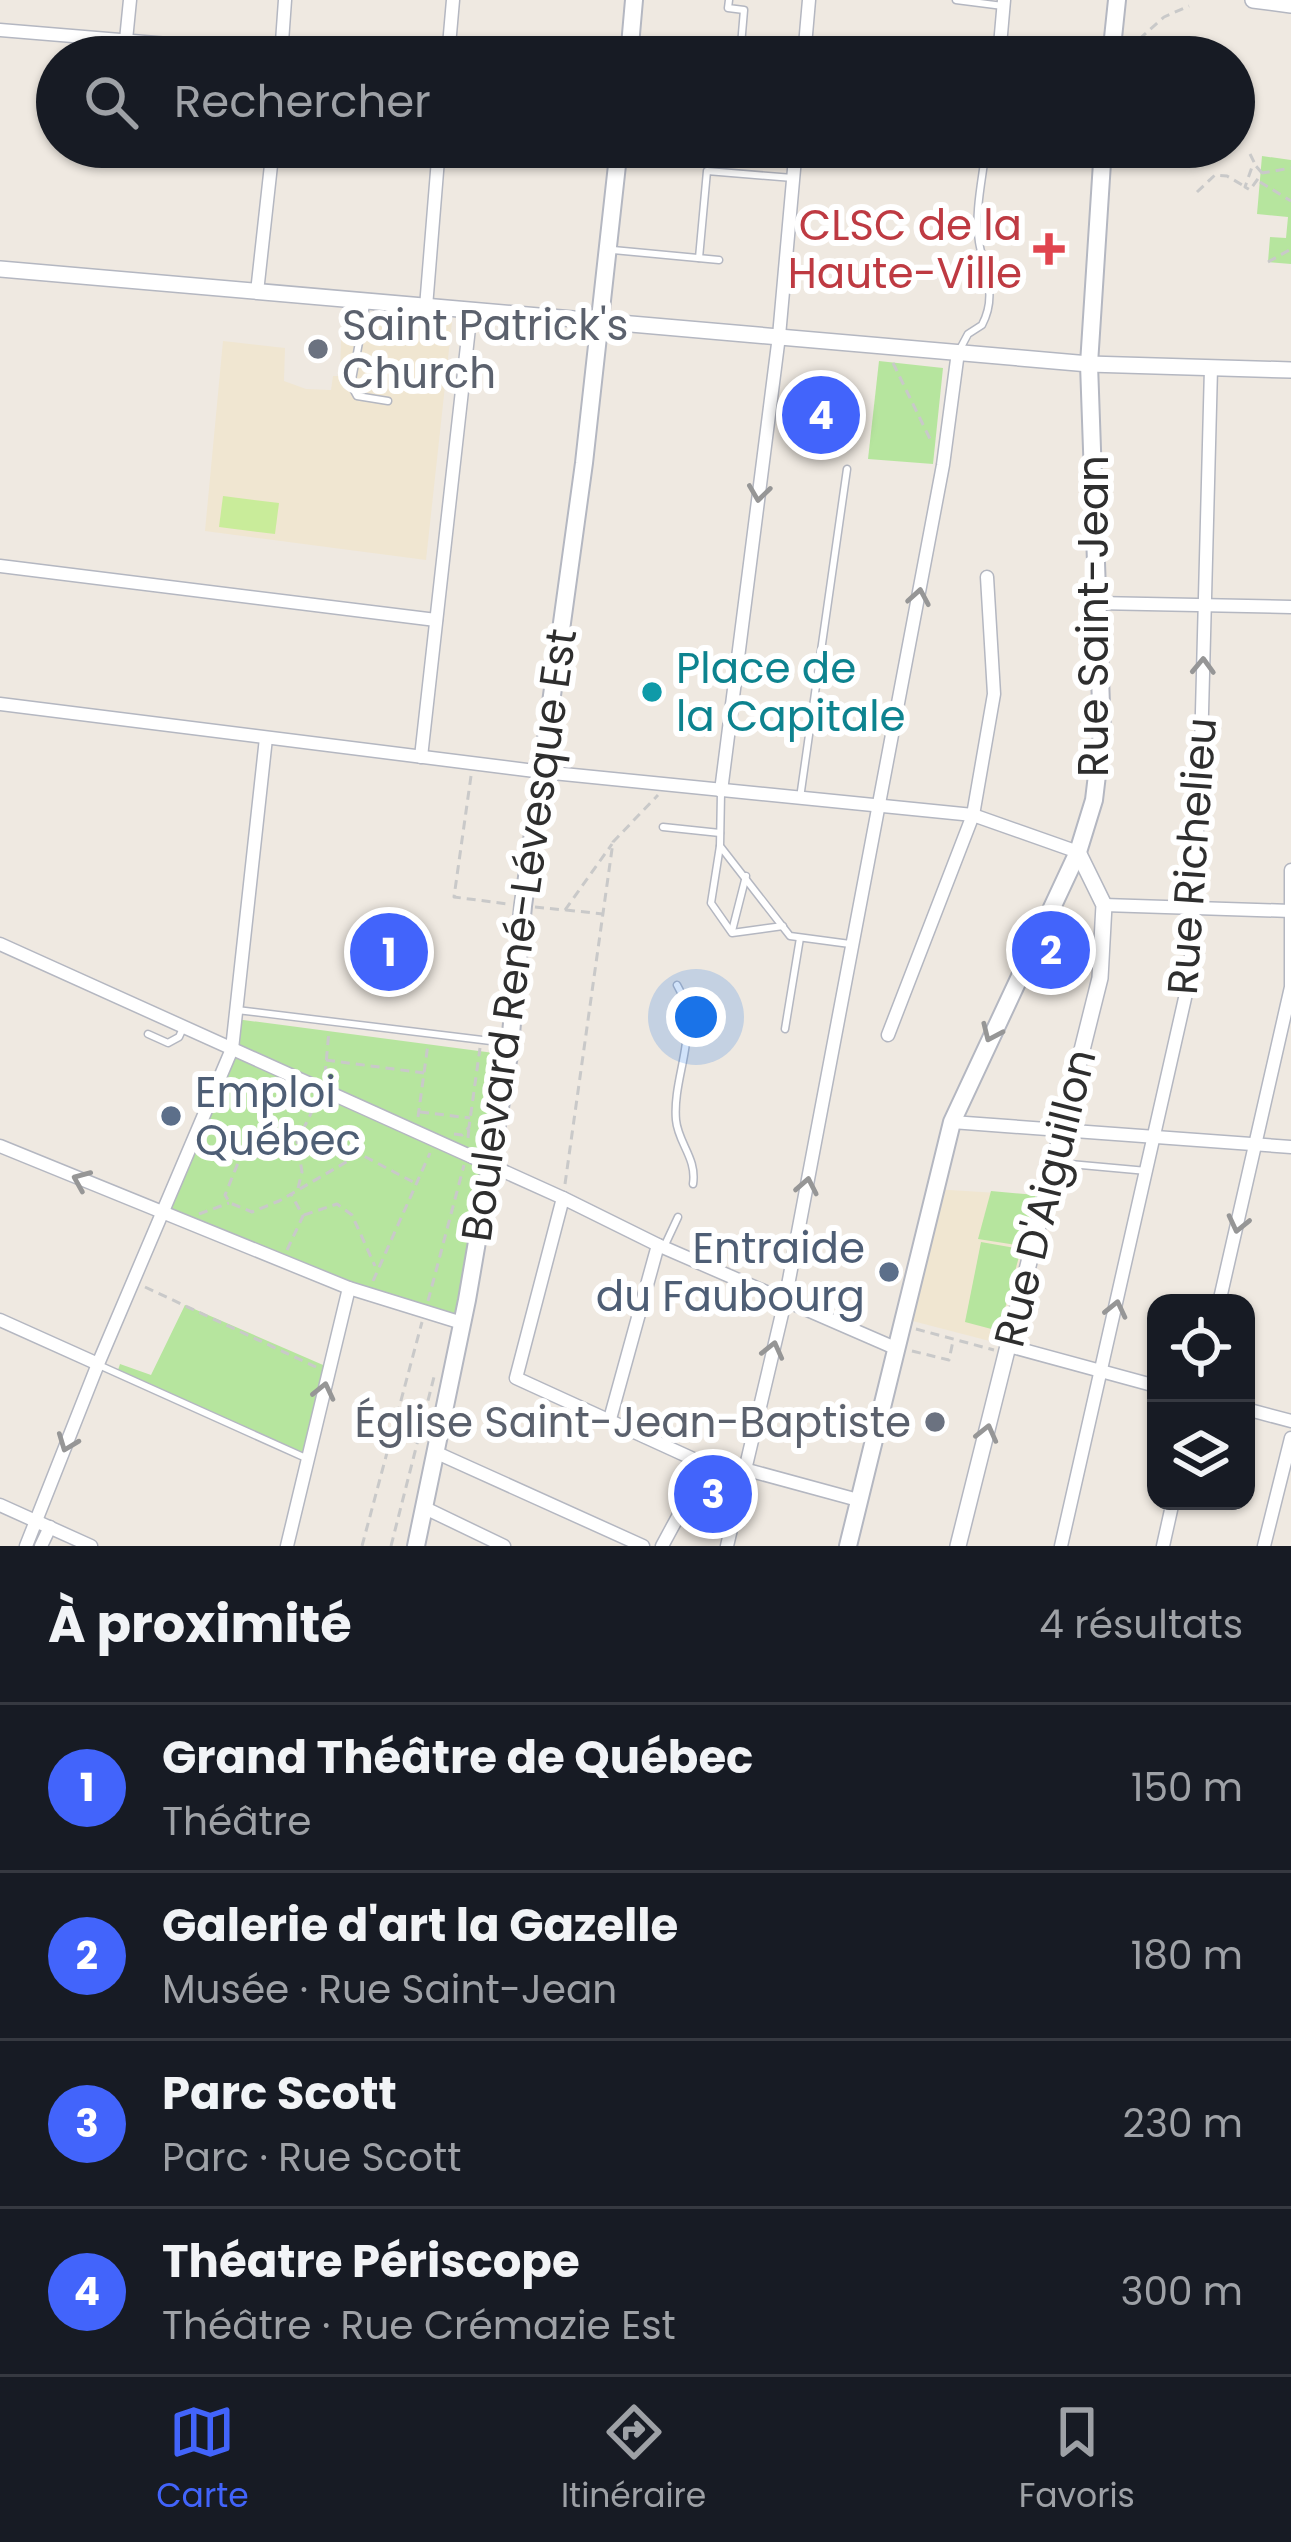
<!DOCTYPE html>
<html lang="fr">
<meta charset="utf-8">
<style>
body{margin:0;font-family:Poppins,sans-serif;background:#20242c;color:#f1f3f6}
.controls{position:absolute;right:36px;bottom:36px;display:grid;overflow:hidden;border-radius:24px;box-shadow:0 3px 9px #0004}
.controls button{width:108px;height:108px;display:grid;place-items:center;padding:0;border:0;border-bottom:3px solid #363941;background:#171b24;color:#f1f3f6;font:60px sans-serif}
.you{position:absolute;left:696px;top:1017px;width:42px;height:42px;margin:-30px;border:9px solid #fff;border-radius:50%;background:#1a73e8;box-shadow:0 0 0 18px #1a73e833}
.badge{display:grid;place-items:center;width:78px;height:78px;border-radius:50%;background:#4264fb;color:#fff;font-size:39px;font-weight:700}
.pin{position:absolute;translate:-50% -50%;border:6px solid #fff;box-shadow:0 3px 12px #0006}
.list{margin:0;padding:0;list-style:none}
h2{display:flex;justify-content:space-between;align-items:center;height:156px;margin:0;padding:0 48px;font-size:51px}
h2 small{font-size:39px;font-weight:400;color:#9ea1a6}
.list li{display:grid;grid-template-columns:78px 1fr auto;gap:36px;align-items:center;box-sizing:border-box;height:168px;padding:0 48px;border-top:3px solid #363941}
.list b{display:block;font-size:45px;white-space:nowrap}
.list p{margin:0;font-size:39px;white-space:nowrap;color:#9ea1a6}
.list em{font-size:39px;font-style:normal;color:#9ea1a6}
.icon{flex:none;width:66px;height:66px;fill:none;stroke:currentColor;stroke-width:2;stroke-linecap:round;stroke-linejoin:round}
.map{position:relative;flex:none;width:1291px;height:1546px;overflow:hidden}
.search{position:absolute;background:#171b24;box-shadow:0 3px 9px #0004;left:36px;right:36px;top:36px;height:132px;display:flex;align-items:center;gap:30px;box-sizing:border-box;padding:0 42px;border-radius:66px;color:#9ea1a6;font-size:45px}
.sheet{height:828px;background:#171b24}
nav{display:flex;justify-content:space-around;align-items:center;box-sizing:border-box;height:168px;border-top:3px solid #363941;background:#171b24;font-size:33px;color:#9ea1a6}
nav a{display:grid;justify-items:center;gap:6px}
nav .on{color:#4264fb}
.map>svg:first-child{display:block}
.education{fill:#f0e6d1}
.green{fill:#b6e59e}
.pitch{fill:#c9ec9a}
.lines{fill:none;stroke-linecap:round;stroke-linejoin:round}
.service-casing{stroke:#b4b7c1;stroke-width:9}
.minor-casing{stroke:#b4b7c1;stroke-width:15}
.tertiary-casing{stroke:#b4b7c1;stroke-width:18}
.secondary-casing{stroke:#b4b7c1;stroke-width:20}
.path{stroke:#c9c9c9;stroke-width:3;stroke-dasharray:9 6;stroke-linecap:butt}
.service{stroke:#fff;stroke-width:6}
.minor{stroke:#fff;stroke-width:12}
.tertiary{stroke:#fff;stroke-width:15}
.secondary{stroke:#fff;stroke-width:16}
.oneway{stroke:#969696}
.health-dot{fill:#e0444e;stroke:#fff;stroke-width:4.5}
.worship-dot{fill:#6b7280;stroke:#fff;stroke-width:4.5}
.culture-dot{fill:#0f9aa8;stroke:#fff;stroke-width:4.5}
.service-dot{fill:#5c6f8a;stroke:#fff;stroke-width:4.5}
.labels{text-anchor:middle;dominant-baseline:central;stroke-width:12;stroke-linejoin:round;paint-order:stroke}
.health-label{font-size:42px;fill:#be3a42;stroke:#fff;text-anchor:end}
.worship-label{font-size:42px;fill:#5b616d;stroke:#fff;text-anchor:start}
.street-label{font-size:42px;fill:#2e2e2e;stroke:#fff}
.culture-label{font-size:42px;fill:#0d838f;stroke:#fff;text-anchor:start}
.service-label{font-size:42px;fill:#4e5e75;stroke:#fff;text-anchor:start}
</style>
<div class="map">
<svg width="1291" height="1546" viewBox="0 0 1291 1546">
<rect width="100%" height="100%" fill="#efe9e1"/>
<g class="education">
<path d="M 342,310 L 452,322 L 426,560 L 205,531 L 223,341 L 285,348 L 284,381 L 306,389 L 331,390 L 333,376 L 340,376 Z"/>
<path d="M 933,1189 L 1047,1196 L 1009,1346 L 901,1318 Z"/>
</g>
<g class="green">
<path d="M 1262,156 L 1291,160 L 1291,264 L 1268,262 L 1270,237 L 1286,238 L 1288,217 L 1257,214 Z"/>
<path d="M 879,361 L 943,368 L 933,464 L 868,459 Z"/>
<path d="M 236,1019 L 509,1055 L 462,1323 L 161,1215 L 232,1049 Z"/>
<path d="M 991,1191 L 1036,1195 L 1023,1246 L 978,1239 Z"/>
<path d="M 981,1242 L 1021,1249 L 999,1331 L 965,1322 Z"/>
<path d="M 185,1305 L 330,1368 L 308,1459 L 117,1373 L 120,1364 L 151,1375 Z"/>
<path d="M 705,1461 L 729,1471 L 744,1469 L 725,1538 L 677,1517 Z"/>
</g>
<path class="pitch" d="M 223,496 L 279,503 L 275,534 L 219,527 Z"/>
<g class="lines">
<g class="service-casing">
<g id="service">
<path d="M 729,0 L 728,8 L 744,10 L 740,57"/>
<path d="M 956,0 L 1003,6"/>
<path d="M 613,250 L 719,260"/>
<path d="M 699,258 L 707,171 L 793,178"/>
<path d="M 366,305 L 351,385 L 357,396 L 388,401"/>
<path d="M 960,349 L 968,334 L 982,325 C 998,295 984,271 979,242 C 974,212 983,177 986,147"/>
<path d="M 721,793 L 720,846 L 790,936 L 850,944"/>
<path d="M 800,798 L 847,469"/>
<path d="M 663,827 L 720,833"/>
<path d="M 720,846 L 711,903 L 732,933 L 783,926"/>
<path d="M 732,931 L 746,876"/>
<path d="M 677,985 C 703,1028 672,1075 676,1120 C 678,1143 697,1158 693,1184"/>
<path d="M 237,1010 L 507,1043"/>
<path d="M 785,1029 L 800,938"/>
<path d="M 148,1034 L 168,1043 L 179,1037 L 183,1028"/>
<path d="M 1059,1163 L 1147,1171"/>
<path d="M 664,1247 L 678,1217"/>
<path d="M 101,1366 L 308,1459"/>
</g>
</g>
<g class="minor-casing">
<g id="minor">
<path d="M 0,30 L 324,57"/>
<path d="M 126,40 L 130,0"/>
<path d="M 281,56 L 285,0"/>
<path d="M 448,57 L 453,0"/>
<path d="M 804,57 L 809,0"/>
<path d="M 999,57 L 1004,0"/>
<path d="M 257,292 L 273,147"/>
<path d="M 426,307 L 439,147"/>
<path d="M 0,566 L 436,620"/>
<path d="M 1096,603 L 1291,607"/>
<path d="M 0,704 L 543,772 L 973,815 L 1078,852"/>
<path d="M 421,757 L 471,310"/>
<path d="M 721,791 L 779,336 L 796,147"/>
<path d="M 1104,905 L 1291,911"/>
<path d="M 0,944 L 563,1198 L 658,1245 L 895,1348"/>
<path d="M 888,1035 L 973,815 L 994,694 L 987,577"/>
<path d="M 952,1122 L 1291,1147"/>
<path d="M 0,1146 L 349,1288 L 462,1323"/>
<path d="M 563,1198 L 516,1378 L 700,1462 L 701,1474 L 662,1546"/>
<path d="M 1219,1303 L 1291,987 L 1291,870"/>
<path d="M 0,1320 L 98,1364"/>
<path d="M 1009,1346 L 1156,1386"/>
<path d="M 1246,1409 L 1291,1421"/>
<path d="M 610,1419 L 658,1245"/>
<path d="M 437,1453 L 643,1546"/>
<path d="M 744,1469 L 858,1500"/>
<path d="M 0,1505 L 91,1546"/>
<path d="M 425,1508 L 504,1546"/>
<path d="M 26,1546 L 98,1364 L 232,1049 L 266,738"/>
<path d="M 41,1546 L 50,1527"/>
<path d="M 287,1546 L 349,1288"/>
<path d="M 727,1546 L 785,1301 L 943,465 L 958,352"/>
<path d="M 1061,1546 L 1190,976 L 1201,750 L 1211,368"/>
<path d="M 1163,1546 L 1173,1501"/>
<path d="M 1264,1546 L 1291,1438"/>
</g>
</g>
<g class="tertiary-casing">
<g id="tertiary">
<path d="M 1253,0 L 1291,5"/>
<path d="M 0,269 L 1089,364 L 1291,370"/>
<path d="M 958,1546 L 1100,978 L 1104,905 L 1078,852"/>
</g>
</g>
<g class="secondary-casing">
<g id="secondary">
<path d="M 629,57 L 634,0"/>
<path d="M 1111,57 L 1117,0"/>
<path d="M 416,1546 L 467,1300 L 509,1055 L 523,906 L 584,463 L 619,147"/>
<path d="M 848,1546 L 952,1122 L 1078,852 L 1094,800 L 1102,733 L 1089,364 L 1103,147"/>
</g>
</g>
<g class="path">
<path d="M 647,43 L 656,44"/>
<path d="M 1128,49 L 1164,17 L 1189,6"/>
<path d="M 1250,154 L 1255,164"/>
<path d="M 1262,173 L 1256,166 L 1252,167 L 1245,187 L 1250,190 L 1262,173 L 1291,168"/>
<path d="M 1260,182 L 1291,201"/>
<path d="M 1197,192 L 1215,175 L 1227,176 L 1244,186"/>
<path d="M 1268,262 L 1291,249"/>
<path d="M 893,363 L 931,441"/>
<path d="M 471,776 L 454,897 L 508,904"/>
<path d="M 535,907 L 565,910 L 612,844"/>
<path d="M 566,910 L 603,914"/>
<path d="M 326,1060 L 424,1073"/>
<path d="M 325,1075 L 329,1031"/>
<path d="M 420,1112 L 470,1118"/>
<path d="M 418,1117 L 428,1044"/>
<path d="M 454,1134 L 462,1135 L 469,1127 L 480,1048"/>
<path d="M 468,1138 L 469,1127"/>
<path d="M 202,1151 L 240,1158 L 225,1195 L 230,1203 L 252,1212 L 279,1201 L 360,1154 L 415,1183"/>
<path d="M 242,1158 L 250,1159 L 296,1143"/>
<path d="M 565,1184 L 613,842 L 658,795"/>
<path d="M 298,1188 L 302,1172 L 297,1142 L 317,1101"/>
<path d="M 199,1214 L 229,1203"/>
<path d="M 304,1215 L 337,1204 L 352,1215 L 375,1266"/>
<path d="M 287,1250 L 303,1216 L 291,1194"/>
<path d="M 373,1281 L 430,1153"/>
<path d="M 145,1287 L 316,1367"/>
<path d="M 428,1301 L 464,1165"/>
<path d="M 916,1329 L 994,1350"/>
<path d="M 912,1351 L 949,1360 L 953,1341"/>
<path d="M 713,1462 L 733,1466"/>
<path d="M 362,1546 L 422,1322"/>
<path d="M 391,1546 L 435,1373"/>
</g>
<use href="#service" class="service"/>
<use href="#minor" class="minor"/>
<use href="#tertiary" class="tertiary"/>
<use href="#secondary" class="secondary"/>
</g>
<defs><path id="oneway-chevron" d="M-2-3.5L2.5 0L-2 3.5" fill="none" stroke-width="1.6" stroke-linecap="round" stroke-linejoin="round" transform="scale(3)"/></defs>
<g class="oneway">
<use href="#oneway-chevron" transform="translate(759 493) rotate(98)"/>
<use href="#oneway-chevron" transform="translate(919 597) rotate(-80)"/>
<use href="#oneway-chevron" transform="translate(1203 666) rotate(-88)"/>
<use href="#oneway-chevron" transform="translate(991 1033) rotate(114)"/>
<use href="#oneway-chevron" transform="translate(81 1180) rotate(-157)"/>
<use href="#oneway-chevron" transform="translate(807 1186) rotate(-79)"/>
<use href="#oneway-chevron" transform="translate(1238 1224) rotate(103)"/>
<use href="#oneway-chevron" transform="translate(1116 1309) rotate(-77)"/>
<use href="#oneway-chevron" transform="translate(773 1350) rotate(-76)"/>
<use href="#oneway-chevron" transform="translate(324 1391) rotate(-77)"/>
<use href="#oneway-chevron" transform="translate(987 1433) rotate(-76)"/>
<use href="#oneway-chevron" transform="translate(67 1443) rotate(111)"/>
</g>
<path class="health-dot" d="M1043 231h12v12h12v12h-12v12h-12v-12h-12v-12h12z"/>
<g class="worship-dot">
<circle cx="318" cy="349" r="12"/>
<circle cx="935" cy="1422" r="12"/>
</g>
<circle class="culture-dot" cx="652" cy="692" r="12"/>
<g class="service-dot">
<circle cx="171" cy="1116" r="12"/>
<circle cx="889" cy="1272" r="12"/>
</g>
<g class="labels">
<g class="health-label">
<text x="1022" y="225">CLSC de la<tspan x="1022" dy="48">Haute-Ville</tspan></text>
</g>
<g class="worship-label">
<text x="342" y="325">Saint Patrick's<tspan x="342" dy="48">Church</tspan></text>
<text x="911" y="1422" text-anchor="end">Église Saint-Jean-Baptiste</text>
</g>
<g class="street-label">
<text transform="translate(1093 616) rotate(-90)">Rue Saint-Jean</text>
<text transform="translate(1192 856) rotate(-86)">Rue Richelieu</text>
<text transform="translate(519 935) rotate(-82)">Boulevard René-Lévesque Est</text>
<text transform="translate(1045 1198) rotate(-76)">Rue D'Aiguillon</text>
</g>
<g class="culture-label">
<text x="676" y="668">Place de<tspan x="676" dy="48">la Capitale</tspan></text>
</g>
<g class="service-label">
<text x="195" y="1092">Emploi<tspan x="195" dy="48">Québec</tspan></text>
<text x="865" y="1248" text-anchor="end">Entraide<tspan x="865" dy="48">du Faubourg</tspan></text>
</g>
</g>
</svg>
<div class="controls">
<button><svg class="icon" aria-label="locate" viewBox="0 0 24 24"><circle cx="12" cy="12" r="6"/><path d="M12 2v4M12 18v4M2 12h4M18 12h4"/></svg></button>
<button><svg class="icon" aria-label="layers" viewBox="0 0 24 24"><path d="M12 4l9 5-9 5-9-5zM3 14l9 5 9-5"/></svg></button>
</div>
<div class="you"></div>
<div class="pin badge" style="left:389px;top:952px">1</div>
<div class="pin badge" style="left:1051px;top:950px">2</div>
<div class="pin badge" style="left:713px;top:1494px">3</div>
<div class="pin badge" style="left:821px;top:415px">4</div>
<div class="search"><svg class="icon" aria-label="search" viewBox="0 0 24 24"><circle cx="10" cy="10" r="6"/><path d="M15 15l6 6"/></svg>Rechercher</div>
</div>
<section class="sheet">
<h2>À proximité<small>4 résultats</small></h2>
<ul class="list">
<li><span class="badge">1</span><div><b>Grand Théâtre de Québec</b><p>Théâtre</p></div><em>150 m</em></li>
<li><span class="badge">2</span><div><b>Galerie d'art la Gazelle</b><p>Musée · Rue Saint-Jean</p></div><em>180 m</em></li>
<li><span class="badge">3</span><div><b>Parc Scott</b><p>Parc · Rue Scott</p></div><em>230 m</em></li>
<li><span class="badge">4</span><div><b>Théatre Périscope</b><p>Théâtre · Rue Crémazie Est</p></div><em>300 m</em></li>
</ul>
</section>
<nav>
<a class="on"><svg class="icon" aria-label="map" viewBox="0 0 24 24"><path d="M3 6l6-2 6 2 6-2v14l-6 2-6-2-6 2zM9 4v14M15 6v14"/></svg>Carte</a>
<a><svg class="icon" aria-label="directions" viewBox="0 0 24 24"><path d="M12 3l9 9-9 9-9-9zM9 14v-3h6M13 9l2 2-2 2"/></svg>Itinéraire</a>
<a><svg class="icon" aria-label="saved" viewBox="0 0 24 24"><path d="M7 4h10v16l-5-4-5 4z"/></svg>Favoris</a>
</nav>
